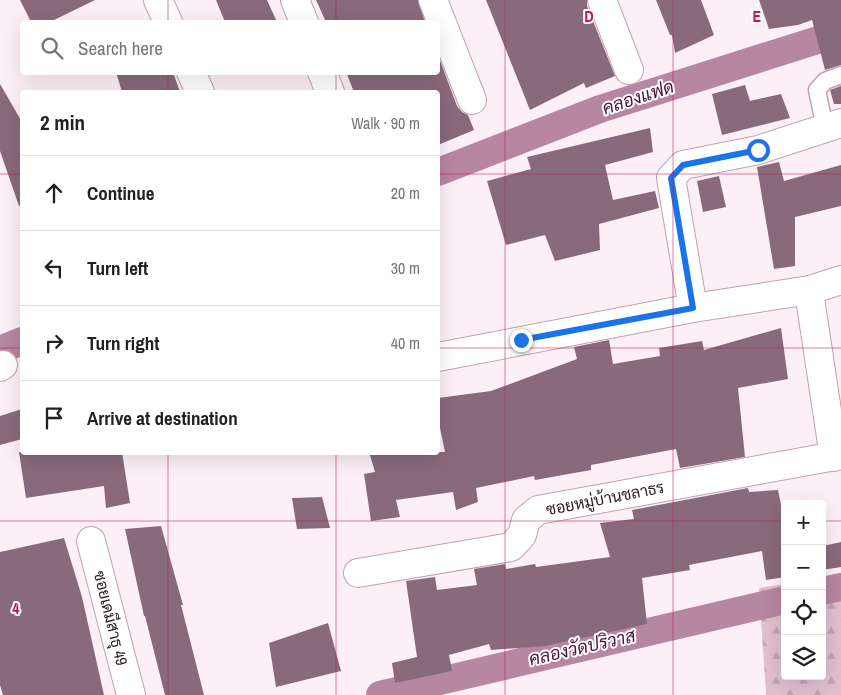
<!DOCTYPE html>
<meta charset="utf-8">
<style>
body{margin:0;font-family:"Archivo Narrow",Sarabun,sans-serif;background:#f6f6f6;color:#202124}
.controls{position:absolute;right:15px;bottom:15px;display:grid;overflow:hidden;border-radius:5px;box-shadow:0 5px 20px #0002}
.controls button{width:45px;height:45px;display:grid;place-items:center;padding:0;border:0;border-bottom:1px solid #e0e0e0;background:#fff;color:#202124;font:25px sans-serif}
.stop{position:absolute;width:15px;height:15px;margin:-11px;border:4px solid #1a73e8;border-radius:50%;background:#fff}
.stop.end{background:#1a73e8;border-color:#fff;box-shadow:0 1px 5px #0008}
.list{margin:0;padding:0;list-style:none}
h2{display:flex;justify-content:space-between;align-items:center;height:65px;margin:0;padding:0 20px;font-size:21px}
h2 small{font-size:16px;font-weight:400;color:#757577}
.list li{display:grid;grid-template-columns:32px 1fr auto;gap:15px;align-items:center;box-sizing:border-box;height:75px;padding:0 20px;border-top:1px solid #e0e0e0}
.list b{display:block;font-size:19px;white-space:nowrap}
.list em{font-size:16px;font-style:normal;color:#757577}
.icon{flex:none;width:28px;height:28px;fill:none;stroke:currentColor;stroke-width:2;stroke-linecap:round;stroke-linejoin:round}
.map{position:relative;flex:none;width:841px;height:695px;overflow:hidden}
.search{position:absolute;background:#fff;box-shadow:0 5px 20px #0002;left:20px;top:20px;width:420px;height:55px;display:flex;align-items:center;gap:12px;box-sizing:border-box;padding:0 18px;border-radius:5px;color:#757577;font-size:19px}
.panel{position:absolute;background:#fff;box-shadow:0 5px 20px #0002;left:20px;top:90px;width:420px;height:365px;border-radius:5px}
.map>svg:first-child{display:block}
.forest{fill:url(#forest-firs)}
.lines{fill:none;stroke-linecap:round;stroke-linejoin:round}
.canal{stroke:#b786a0;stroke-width:28}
.building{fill:#896a7a}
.lane-casing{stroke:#c2a1b2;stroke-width:19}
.street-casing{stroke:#c2a1b2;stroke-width:30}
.lane{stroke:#fff;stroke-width:16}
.street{stroke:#fff;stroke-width:28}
.route{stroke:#1a73e8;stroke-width:6}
.grid{fill:none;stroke:#c2185b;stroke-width:1;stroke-opacity:0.55}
.labels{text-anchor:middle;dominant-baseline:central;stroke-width:4;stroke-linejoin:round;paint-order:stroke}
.street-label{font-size:16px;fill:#2d2027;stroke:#fff}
.water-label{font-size:18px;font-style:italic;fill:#4e1338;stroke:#fff}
.grid-label{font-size:16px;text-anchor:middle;font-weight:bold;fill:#c2185b;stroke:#fff;stroke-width:4;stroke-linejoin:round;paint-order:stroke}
</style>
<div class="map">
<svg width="841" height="695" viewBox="0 0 841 695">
<defs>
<pattern id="forest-firs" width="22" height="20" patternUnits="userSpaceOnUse" patternTransform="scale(1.25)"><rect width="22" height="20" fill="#e0bfcf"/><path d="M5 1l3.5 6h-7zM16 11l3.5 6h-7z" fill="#c0a4b2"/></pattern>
</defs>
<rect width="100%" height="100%" fill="#fdeff6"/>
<path class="forest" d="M 841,575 L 841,695 L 766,695 L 759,588 L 785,584 L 785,676 L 822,676 L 822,578 Z"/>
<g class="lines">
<g class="canal">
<path d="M 438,172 L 600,109 L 821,39 L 841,31"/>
<path d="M 0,350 L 22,341"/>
<path d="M 822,591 L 841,587"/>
<path d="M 380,695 L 785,600"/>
</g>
</g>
<g class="building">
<path d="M 20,0 L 95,0 L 50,22 L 31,22 Z"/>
<path d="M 216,0 L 267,0 L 277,22 L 225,22 Z"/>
<path d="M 316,0 L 418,0 L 425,22 L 326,22 Z"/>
<path d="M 486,0 L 587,0 L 587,6 L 615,76 L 586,88 L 584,83 L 530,110 Z"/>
<path d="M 656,0 L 701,0 L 714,35 L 675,53 L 672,35 L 670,35 Z"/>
<path d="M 759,0 L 841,0 L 841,65 L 825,70 L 812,20 L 798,25 L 769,29 Z"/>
<path d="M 438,55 L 457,106 L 462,112 L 468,115 L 474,130 L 438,145 L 438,92 L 354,92 L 346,72 L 438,72 Z"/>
<path d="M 116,72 L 173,72 L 180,92 L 122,92 Z"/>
<path d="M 0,84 L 22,122 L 22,205 L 19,206 L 0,151 Z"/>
<path d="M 745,85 L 750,101 L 781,94 L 790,118 L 722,135 L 712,94 Z"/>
<path d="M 841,86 L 841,104 L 834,104 L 830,90 Z"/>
<path d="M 650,128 L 653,152 L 605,165 L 613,200 L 655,191 L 659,208 L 599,224 L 600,250 L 555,261 L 545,235 L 506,245 L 487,181 L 531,169 L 527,157 Z"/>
<path d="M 779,162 L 784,181 L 841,165 L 841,206 L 795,217 L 795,266 L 774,269 L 757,167 Z"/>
<path d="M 719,176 L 726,207 L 703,212 L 697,181 Z"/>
<path d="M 781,328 L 788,379 L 738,388 L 745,457 L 680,468 L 676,449 L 591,465 L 591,470 L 535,480 L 534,476 L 476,488 L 478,502 L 456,510 L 453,492 L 396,500 L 400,517 L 371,521 L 364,474 L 375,472 L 369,452 L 445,452 L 438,418 L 438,398 L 491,391 L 577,359 L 574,347 L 609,340 L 613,364 L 660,356 L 659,348 L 702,341 L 704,350 Z"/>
<path d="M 22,409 L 22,439 L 0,445 L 0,416 Z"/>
<path d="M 19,452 L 122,452 L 130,503 L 106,508 L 104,486 L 26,498 Z"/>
<path d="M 748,488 L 749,492 L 778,490 L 785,524 L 785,577 L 766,580 L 762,551 L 689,565 L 690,570 L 642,578 L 647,624 L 545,646 L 491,650 L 489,644 L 449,655 L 452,671 L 395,683 L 392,663 L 417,657 L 406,581 L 435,577 L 437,590 L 477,585 L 474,569 L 505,564 L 506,569 L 535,564 L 536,567 L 610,557 L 600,523 L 634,519 L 632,510 Z"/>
<path d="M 322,497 L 330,528 L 297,529 L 292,498 Z"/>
<path d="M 161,526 L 183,605 L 181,605 L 204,695 L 165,695 L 145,616 L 144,616 L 125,529 Z"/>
<path d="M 64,538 L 82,597 L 104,695 L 3,695 L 0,685 L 0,552 Z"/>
<path d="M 841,542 L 841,567 L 822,570 L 822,545 L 823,546 Z"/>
<path d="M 328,623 L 341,671 L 276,687 L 269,643 Z"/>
</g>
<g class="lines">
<g class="lane-casing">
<path id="lane" d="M 825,128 L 817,90 L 825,81 L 841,75"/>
</g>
<g class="street-casing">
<g id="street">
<path d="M 158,0 L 168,22"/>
<path d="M 295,0 L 304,22"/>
<path d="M 433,0 L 472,100"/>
<path d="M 602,0 L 629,70"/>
<path d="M 191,72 L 200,92"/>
<path d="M 322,72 L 330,92"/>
<path d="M 810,290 L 811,305 L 834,457"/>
<path d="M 693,308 L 671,178 L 683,165 L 758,150 L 841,123"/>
<path d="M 438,357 L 693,308 L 810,290 L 841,280"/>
<path d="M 0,367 L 3,365"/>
<path d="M 91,541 L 131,695"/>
<path d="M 358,573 L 511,547 L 522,535 L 526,520 L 538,510 L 841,455"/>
</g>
</g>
<use href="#lane" class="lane"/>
<use href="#street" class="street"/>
</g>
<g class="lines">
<path class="route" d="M 521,340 L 693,308 L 671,178 L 683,165 L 758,150"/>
</g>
<path class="grid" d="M 168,0 L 168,22M 336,0 L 336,22M 505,0 L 505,695M 673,0 L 673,695M 168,72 L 168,92M 336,72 L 336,92M 0,174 L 22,174M 438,174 L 841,174M 0,348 L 22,348M 438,348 L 841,348M 168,452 L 168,695M 336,452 L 336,695M 0,521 L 785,521M 822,521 L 841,521"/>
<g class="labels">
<g class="street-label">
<text transform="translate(605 498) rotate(-11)">ซอยหมู่บ้านชลาธร</text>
<text transform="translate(111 618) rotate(76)">ซอยเดมีสาธุ 49</text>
</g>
<g class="water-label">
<text transform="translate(638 97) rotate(-18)">คลองแฟด</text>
<text transform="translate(582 647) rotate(-13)">คลองวัดปริวาส</text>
</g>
</g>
<g class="grid-label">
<text x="589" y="22">D</text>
<text x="757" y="22">E</text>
<text x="16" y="614">4</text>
</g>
</svg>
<div class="controls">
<button>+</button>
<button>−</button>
<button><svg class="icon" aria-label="locate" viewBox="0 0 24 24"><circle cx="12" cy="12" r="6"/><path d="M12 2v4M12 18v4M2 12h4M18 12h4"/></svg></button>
<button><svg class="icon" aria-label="layers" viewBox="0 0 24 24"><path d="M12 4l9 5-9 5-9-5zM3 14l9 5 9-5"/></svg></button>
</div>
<div class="stop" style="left:758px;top:150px"></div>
<div class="stop end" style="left:521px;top:340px"></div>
<div class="search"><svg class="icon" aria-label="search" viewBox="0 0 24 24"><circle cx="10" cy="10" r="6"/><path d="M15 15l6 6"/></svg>Search here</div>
<section class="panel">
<h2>2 min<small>Walk · 90 m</small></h2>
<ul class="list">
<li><svg class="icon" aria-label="ahead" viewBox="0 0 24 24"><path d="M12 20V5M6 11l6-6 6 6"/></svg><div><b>Continue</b></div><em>20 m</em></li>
<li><svg class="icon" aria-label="left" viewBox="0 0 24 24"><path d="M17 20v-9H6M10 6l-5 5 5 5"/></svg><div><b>Turn left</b></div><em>30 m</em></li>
<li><svg class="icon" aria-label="right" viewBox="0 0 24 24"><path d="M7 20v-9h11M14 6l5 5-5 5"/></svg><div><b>Turn right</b></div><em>40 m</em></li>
<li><svg class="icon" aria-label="arrive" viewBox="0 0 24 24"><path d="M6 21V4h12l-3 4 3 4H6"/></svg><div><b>Arrive at destination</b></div></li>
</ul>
</section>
</div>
